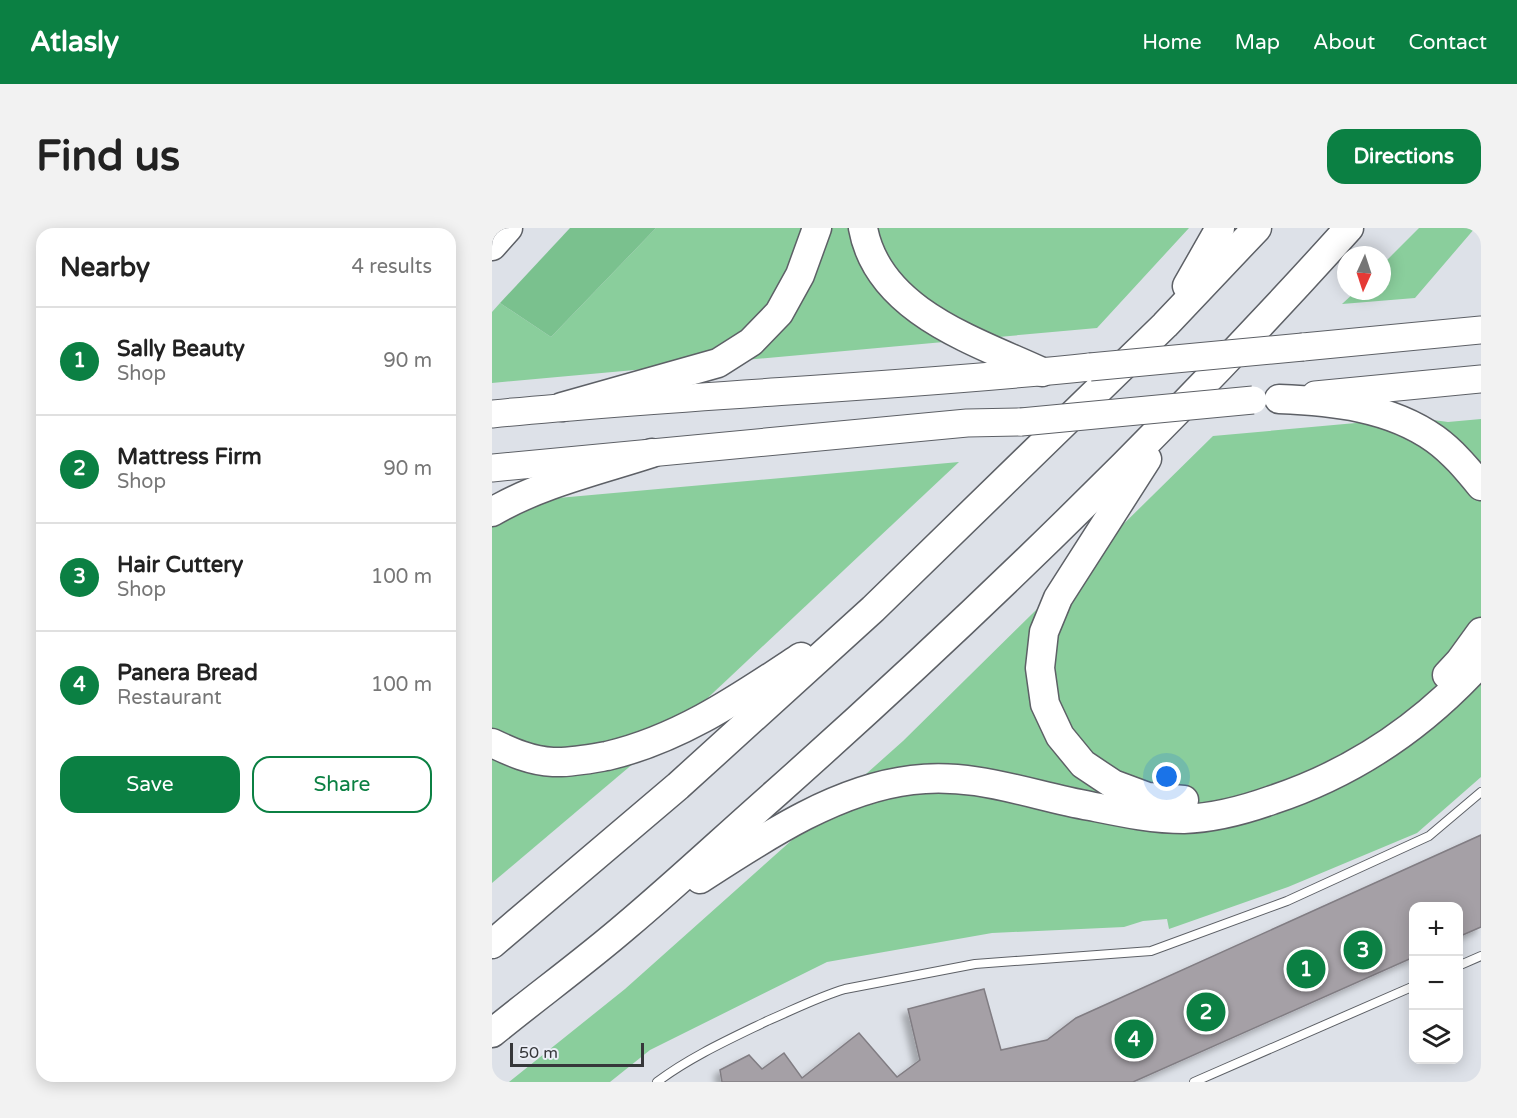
<!DOCTYPE html>
<meta charset="utf-8">
<style>
body{margin:0;font-family:"Varela Round",sans-serif;background:#f2f2f2;color:#222}
.controls{position:absolute;right:18px;bottom:18px;display:grid;overflow:hidden;border-radius:12px;box-shadow:0 3px 15px #0003}
.controls button{width:54px;height:54px;display:grid;place-items:center;padding:0;border:0;border-bottom:2px solid #e0e0e0;background:#fff;color:#222;font:30px sans-serif}
.compass{position:absolute;left:845px;top:18px;width:54px;height:54px;border-radius:50%;background:#fff;box-shadow:0 3px 15px #0003;rotate:183deg}
.scale{position:absolute;left:18px;bottom:15px;width:134px;box-sizing:border-box;padding-left:6px;border:3px solid #36373a;border-top:0;font-size:16px;line-height:21px;white-space:nowrap;color:#36373a;-webkit-text-stroke:4px #ebeef6;paint-order:stroke}
.you{position:absolute;left:675px;top:549px;width:21px;height:21px;margin:-15px;border:4px solid #fff;border-radius:50%;background:#1a73e8;box-shadow:0 0 0 9px #1a73e833}
.badge{display:grid;place-items:center;width:39px;height:39px;border-radius:50%;background:#0b8043;color:#fff;font-size:20px;font-weight:700}
.pin{position:absolute;translate:-50% -50%;border:3px solid #fff;box-shadow:0 2px 6px #0006}
.list{margin:0;padding:0;list-style:none}
h2{display:flex;justify-content:space-between;align-items:center;height:78px;margin:0;padding:0 24px;font-size:26px}
h2 small{font-size:20px;font-weight:400;color:#767676}
.list li{display:grid;grid-template-columns:39px 1fr auto;gap:18px;align-items:center;box-sizing:border-box;height:108px;padding:0 24px;border-top:2px solid #e0e0e0}
.list b{display:block;font-size:22px;white-space:nowrap}
.list p{margin:0;font-size:20px;white-space:nowrap;color:#767676}
.list em{font-size:20px;font-style:normal;color:#767676}
.actions{display:flex;gap:12px;padding:18px 24px}
.actions a{flex:1;padding:14px 0;border:2px solid #0b8043;border-radius:18px;text-align:center;font-size:21px;color:#0b8043}
.actions .main{background:#0b8043;color:#fff}
.icon{flex:none;width:33px;height:33px;fill:none;stroke:currentColor;stroke-width:2;stroke-linecap:round;stroke-linejoin:round}
.map{position:relative;flex:none;width:989px;height:854px;overflow:hidden;border-radius:18px}
header{display:flex;align-items:center;gap:36px;box-sizing:border-box;height:84px;padding:0 30px;background:#0b8043;color:#fff}
header strong{font-size:28px}
nav{display:flex;gap:33px;margin-inline-start:auto;font-size:21px}
.intro{display:flex;align-items:center;justify-content:space-between;box-sizing:border-box;height:144px;padding:0 36px}
h1{margin:0;font-size:42px}
.button{padding:15px 27px;border-radius:18px;background:#0b8043;color:#fff;font-size:21px;font-weight:700}
main{display:flex;gap:36px;padding:0 36px}
aside{flex:1;background:#fff;border-radius:18px;box-shadow:0 3px 15px #0003}
.map>svg:first-child{display:block}
.green{fill:#8ace9c}
.forest{fill:#7ac18e}
.building{fill:#a5a0a6;stroke:#817d83;stroke-width:1.5;filter:url(#shadow)}
.lines{fill:none;stroke-linecap:round;stroke-linejoin:round}
.service-casing{stroke:#5d6066;stroke-width:10}
.trunk-casing{stroke:#5d6066;stroke-width:29}
.motorway-casing{stroke:#5d6066;stroke-width:31}
.service{stroke:#fff;stroke-width:8}
.trunk{stroke:#fff;stroke-width:27}
.motorway{stroke:#fff;stroke-width:28}
.trunk-bridge-casing{stroke:#5d6066;stroke-width:29;stroke-linecap:butt}
.trunk-bridge{stroke:#fff;stroke-width:27}
</style>
<header>
<strong>Atlasly</strong>
<nav><a>Home</a><a>Map</a><a>About</a><a>Contact</a></nav>
</header>
<div class="intro"><h1>Find us</h1><a class="button">Directions</a></div>
<main>
<aside>
<h2>Nearby<small>4 results</small></h2>
<ul class="list">
<li><span class="badge">1</span><div><b>Sally Beauty</b><p>Shop</p></div><em>90 m</em></li>
<li><span class="badge">2</span><div><b>Mattress Firm</b><p>Shop</p></div><em>90 m</em></li>
<li><span class="badge">3</span><div><b>Hair Cuttery</b><p>Shop</p></div><em>100 m</em></li>
<li><span class="badge">4</span><div><b>Panera Bread</b><p>Restaurant</p></div><em>100 m</em></li>
</ul>
<div class="actions"><a class="main">Save</a><a>Share</a></div>
</aside>
<div class="map">
<svg width="989" height="854" viewBox="0 0 989 854">
<defs>
<filter id="shadow"><feDropShadow dx="-5.5" dy="5.5" stdDeviation="3" flood-color="#0004"/></filter>
</defs>
<rect width="100%" height="100%" fill="#dde1e8"/>
<g class="green">
<path d="M 164,0 L 697,0 L 605,100 L 0,155 L 0,84 L 8,75 L 59,109 Z"/>
<path d="M 927,0 L 983,0 L 923,70 L 850,76 L 864,63 L 890,63 L 890,37 Z"/>
<path d="M 934,191 L 956,194 L 989,191 L 989,549 L 925,605 L 796,659 L 677,701 L 675,691 L 651,693 L 632,699 L 500,705 L 335,734 L 158,822 L 118,854 L 17,854 L 133,761 L 411,513 L 721,208 L 897,192 Z"/>
<path d="M 467,234 L 188,496 L 0,655 L 0,276 Z"/>
</g>
<path class="forest" d="M 78,0 L 164,0 L 59,109 L 8,75 Z"/>
<path class="building" d="M 989,607 L 989,699 L 966,709 L 966,678 L 922,678 L 922,729 L 641,854 L 230,854 L 228,842 L 257,827 L 270,841 L 292,825 L 310,850 L 367,805 L 405,849 L 428,832 L 416,781 L 492,761 L 509,822 L 555,812 L 584,790 Z"/>
<g class="lines">
<g class="service-casing">
<g id="service">
<path d="M 966,738 L 989,728"/>
<path d="M 165,854 C 198,829 238,811 275,793 C 301,782 326,769 353,761 L 483,736 L 659,723 L 795,673 L 937,608 L 989,564"/>
<path d="M 702,854 L 922,758"/>
</g>
</g>
<g class="trunk-casing">
<g id="trunk">
<path d="M 811,119 L 989,102"/>
<path d="M 823,167 L 989,151"/>
<path d="M 0,186 C 199,166 399,160 598,139"/>
<path d="M 0,240 L 475,195 L 529,194"/>
</g>
</g>
<g class="motorway-casing">
<g id="motorway">
<path d="M 371,0 C 386,83 483,113 550,144"/>
<path d="M 0,18 L 16,0"/>
<path d="M 695,58 L 728,0"/>
<path d="M 787,171 C 840,173 898,179 943,211 C 961,224 975,241 989,258"/>
<path d="M 70,179 L 226,135 L 259,114 L 287,85 L 308,47 L 325,0"/>
<path d="M 655,231 L 566,370 L 552,404 L 548,440 L 553,476 L 568,508 L 591,536 L 621,556 L 656,569 L 692,572"/>
<path d="M 0,284 C 47,256 108,242 160,225"/>
<path d="M 955,447 L 968,433 L 989,404"/>
<path d="M 0,515 C 19,524 39,533 61,534 C 78,535 98,531 115,528 C 188,511 247,470 309,429"/>
<path d="M 208,651 C 271,610 344,561 420,552 C 483,544 537,567 598,578 C 628,584 660,591 692,591 C 722,590 752,582 780,572 C 862,545 931,498 989,434"/>
<path d="M 0,716 L 186,558 L 381,381 L 673,97 L 765,0"/>
<path d="M 0,805 C 44,769 91,735 134,698 C 185,655 234,609 284,565 C 485,386 677,200 857,0"/>
</g>
</g>
<use href="#service" class="service"/>
<use href="#trunk" class="trunk"/>
<use href="#motorway" class="motorway"/>
<g class="trunk-bridge-casing">
<g id="trunk-bridge">
<path d="M 598,139 L 811,119"/>
<path d="M 529,194 L 761,172"/>
</g>
</g>
<use href="#trunk-bridge" class="trunk-bridge"/>
</g>
</svg>
<div class="controls">
<button>+</button>
<button>−</button>
<button><svg class="icon" aria-label="layers" viewBox="0 0 24 24"><path d="M12 4l9 5-9 5-9-5zM3 14l9 5 9-5"/></svg></button>
</div>
<svg class="compass" viewBox="-18 -18 36 36"><path d="M0-13l5 13h-10z" fill="#e53935"/><path d="M0 13l5-13h-10z" fill="#767676"/></svg>
<div class="scale">50 m</div>
<div class="you"></div>
<div class="pin badge" style="left:814px;top:741px">1</div>
<div class="pin badge" style="left:714px;top:784px">2</div>
<div class="pin badge" style="left:871px;top:722px">3</div>
<div class="pin badge" style="left:642px;top:811px">4</div>
</div>
</main>
